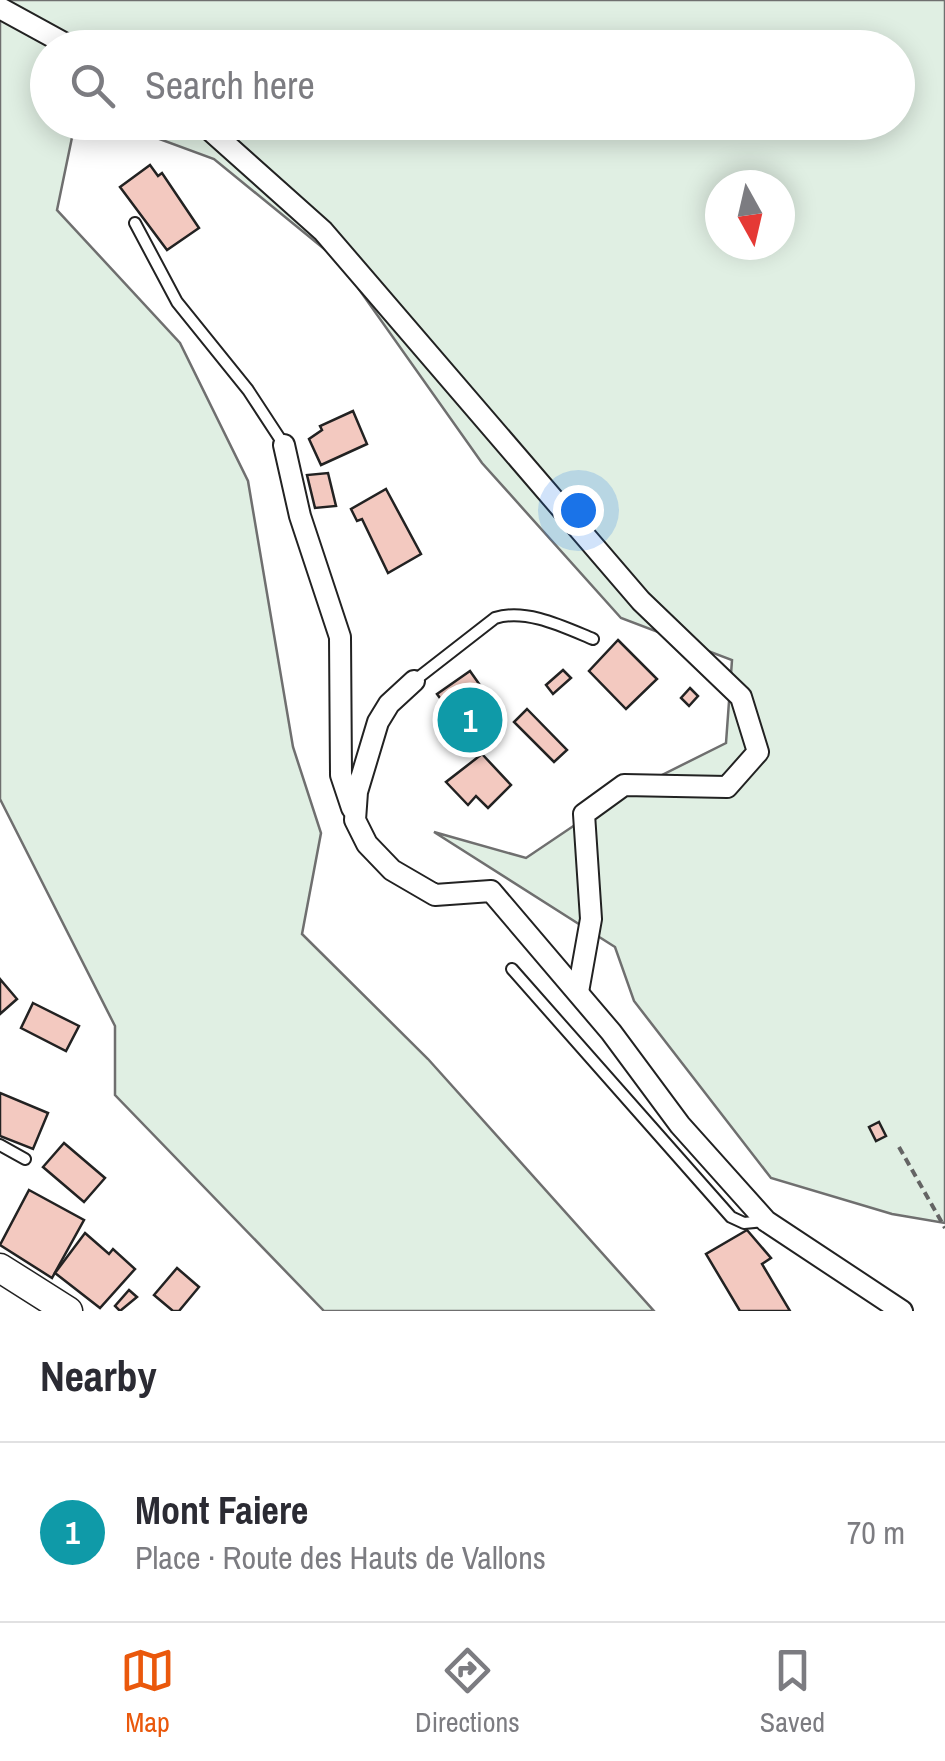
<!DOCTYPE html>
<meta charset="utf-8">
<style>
body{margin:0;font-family:"Archivo Narrow",sans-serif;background:#f2f2f3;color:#2b2b33}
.compass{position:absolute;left:705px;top:170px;width:90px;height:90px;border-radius:50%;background:#fff;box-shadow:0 5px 25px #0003;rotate:172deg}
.you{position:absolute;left:578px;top:510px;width:35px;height:35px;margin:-25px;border:8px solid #fff;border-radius:50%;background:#1a73e8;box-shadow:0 0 0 15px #1a73e833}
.badge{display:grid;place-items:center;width:65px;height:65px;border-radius:50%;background:#ea580c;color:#fff;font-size:32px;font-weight:700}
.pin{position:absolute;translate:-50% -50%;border:5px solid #fff;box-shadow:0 2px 10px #0006}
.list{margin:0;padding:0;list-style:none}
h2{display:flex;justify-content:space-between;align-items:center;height:130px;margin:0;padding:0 40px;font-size:42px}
h2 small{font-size:32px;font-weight:400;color:#7c7c81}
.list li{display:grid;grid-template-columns:65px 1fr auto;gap:30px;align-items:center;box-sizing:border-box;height:180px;padding:0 40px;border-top:2px solid #e1e1e2}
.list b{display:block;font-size:38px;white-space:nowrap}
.list p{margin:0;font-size:32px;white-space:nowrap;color:#7c7c81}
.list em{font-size:32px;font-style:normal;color:#7c7c81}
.icon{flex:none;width:55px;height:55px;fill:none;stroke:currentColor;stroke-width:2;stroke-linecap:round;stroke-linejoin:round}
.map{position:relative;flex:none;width:945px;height:1311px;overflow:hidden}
.search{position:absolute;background:#fff;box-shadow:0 5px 25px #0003;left:30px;right:30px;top:30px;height:110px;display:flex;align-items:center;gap:25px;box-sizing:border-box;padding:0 35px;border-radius:55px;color:#7c7c81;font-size:38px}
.sheet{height:310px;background:#fff}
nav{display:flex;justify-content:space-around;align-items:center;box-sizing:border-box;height:140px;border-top:2px solid #e1e1e2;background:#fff;font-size:28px;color:#7c7c81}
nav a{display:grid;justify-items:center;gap:5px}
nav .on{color:#ea580c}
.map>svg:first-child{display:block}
.green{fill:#e0efe3;stroke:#6f6f6f;stroke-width:2.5;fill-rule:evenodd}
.building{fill:#f3c9c0;stroke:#222;stroke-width:2.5}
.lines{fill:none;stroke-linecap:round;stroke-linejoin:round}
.lane-casing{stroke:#222;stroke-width:14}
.street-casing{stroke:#222;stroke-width:24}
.secondary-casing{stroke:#222;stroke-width:31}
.path{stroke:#646464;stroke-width:4;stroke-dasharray:8 5;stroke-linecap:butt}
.lane{stroke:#fff;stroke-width:10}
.street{stroke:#fff;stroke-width:20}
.secondary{stroke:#fff;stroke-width:28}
</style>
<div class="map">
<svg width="945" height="1311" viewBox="0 0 945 1311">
<rect width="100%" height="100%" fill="#fff"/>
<path class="green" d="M 0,0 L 945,0 L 945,1223 L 892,1214 L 771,1178 L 634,1001 L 615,947 L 434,832 L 526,858 L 612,800 L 726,743 L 732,660 L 621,618 L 482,463 L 339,261 L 214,159 L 116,123 L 898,122 L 898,48 L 48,48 L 48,122 L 75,123 L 57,210 L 180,343 L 248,481 L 293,747 L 321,833 L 302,934 L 428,1059 L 654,1311 L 324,1311 L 115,1095 L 115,1026 L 0,799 ZM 720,185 L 780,185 L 780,245 L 720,245 Z"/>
<g class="building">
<path d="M 150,165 L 158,176 L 162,173 L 199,228 L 167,250 L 120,187 Z"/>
<path d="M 353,411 L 367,444 L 321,465 L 309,439 L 322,430 L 320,426 Z"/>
<path d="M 328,473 L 336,506 L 315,508 L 307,475 Z"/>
<path d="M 386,489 L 421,554 L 388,573 L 362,519 L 357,521 L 351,509 Z"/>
<path d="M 618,640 L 657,679 L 626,709 L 589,671 Z"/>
<path d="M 563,670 L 571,678 L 553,694 L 546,685 Z"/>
<path d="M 470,671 L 496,708 L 464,731 L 437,694 Z"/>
<path d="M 690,688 L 698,696 L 689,706 L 681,698 Z"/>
<path d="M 527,709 L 567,750 L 554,762 L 514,722 Z"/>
<path d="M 482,754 L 511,785 L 488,808 L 476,796 L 468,805 L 446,782 Z"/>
<path d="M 0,979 L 17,999 L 0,1014 Z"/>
<path d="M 33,1003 L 79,1026 L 66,1051 L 21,1028 Z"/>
<path d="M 0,1093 L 48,1113 L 33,1149 L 0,1136 Z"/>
<path d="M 879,1122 L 886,1136 L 876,1141 L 869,1127 Z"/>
<path d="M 64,1143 L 105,1178 L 84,1202 L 43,1167 Z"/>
<path d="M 29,1190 L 84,1220 L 52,1278 L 0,1245 Z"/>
<path d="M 747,1230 L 771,1258 L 762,1264 L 790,1311 L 740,1311 L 706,1254 Z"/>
<path d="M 85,1233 L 109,1254 L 113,1249 L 135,1269 L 100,1308 L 55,1273 Z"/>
<path d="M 177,1268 L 199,1287 L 179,1311 L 173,1311 L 154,1295 Z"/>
<path d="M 129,1290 L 137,1297 L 120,1311 L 115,1306 Z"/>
</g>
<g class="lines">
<g class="lane-casing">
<g id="lane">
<path d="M 135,223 L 177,302 L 248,390 L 284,445"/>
<path d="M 414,681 L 495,618 C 526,608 564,627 593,639"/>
<path d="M 512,969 L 731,1217 L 744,1223 L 765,1221"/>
<path d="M 0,1145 L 25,1159"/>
</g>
</g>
<g class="street-casing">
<g id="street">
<path d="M 0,8 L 73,48"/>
<path d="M 201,122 L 323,231 L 641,601 L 741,697 L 758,752 L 727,787 L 624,785 L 584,814 L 591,919 L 578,992"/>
<path d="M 284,445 L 300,516 L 340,637 L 341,775 L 352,808"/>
<path d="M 414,681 L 389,704 L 378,722 L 357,792 L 355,820 L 367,844 L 392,870 L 435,895 L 491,891 L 611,1032 L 680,1125 L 766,1221 L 902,1311"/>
</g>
</g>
<g class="secondary-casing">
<path id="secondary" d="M 0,1268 L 68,1311"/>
</g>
<path class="path" d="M 899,1147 L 945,1228"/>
<use href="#lane" class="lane"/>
<use href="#street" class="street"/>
<use href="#secondary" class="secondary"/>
</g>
</svg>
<svg class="compass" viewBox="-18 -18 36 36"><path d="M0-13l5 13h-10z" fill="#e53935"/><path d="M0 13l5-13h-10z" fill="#7c7c81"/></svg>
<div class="you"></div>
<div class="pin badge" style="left:470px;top:720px;background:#0f9aa8">1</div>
<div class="search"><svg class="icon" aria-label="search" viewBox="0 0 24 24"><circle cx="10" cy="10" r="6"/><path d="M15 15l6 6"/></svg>Search here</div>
</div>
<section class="sheet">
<h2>Nearby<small></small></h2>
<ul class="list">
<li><span class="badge" style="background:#0f9aa8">1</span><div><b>Mont Faiere</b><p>Place · Route des Hauts de Vallons</p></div><em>70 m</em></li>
</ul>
</section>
<nav>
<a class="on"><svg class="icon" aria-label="map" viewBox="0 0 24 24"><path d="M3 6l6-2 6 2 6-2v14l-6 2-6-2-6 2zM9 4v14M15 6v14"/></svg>Map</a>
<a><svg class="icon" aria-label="directions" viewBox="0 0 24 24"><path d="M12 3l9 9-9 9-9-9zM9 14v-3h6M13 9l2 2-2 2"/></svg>Directions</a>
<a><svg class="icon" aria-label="saved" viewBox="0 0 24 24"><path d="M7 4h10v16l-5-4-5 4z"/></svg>Saved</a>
</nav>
